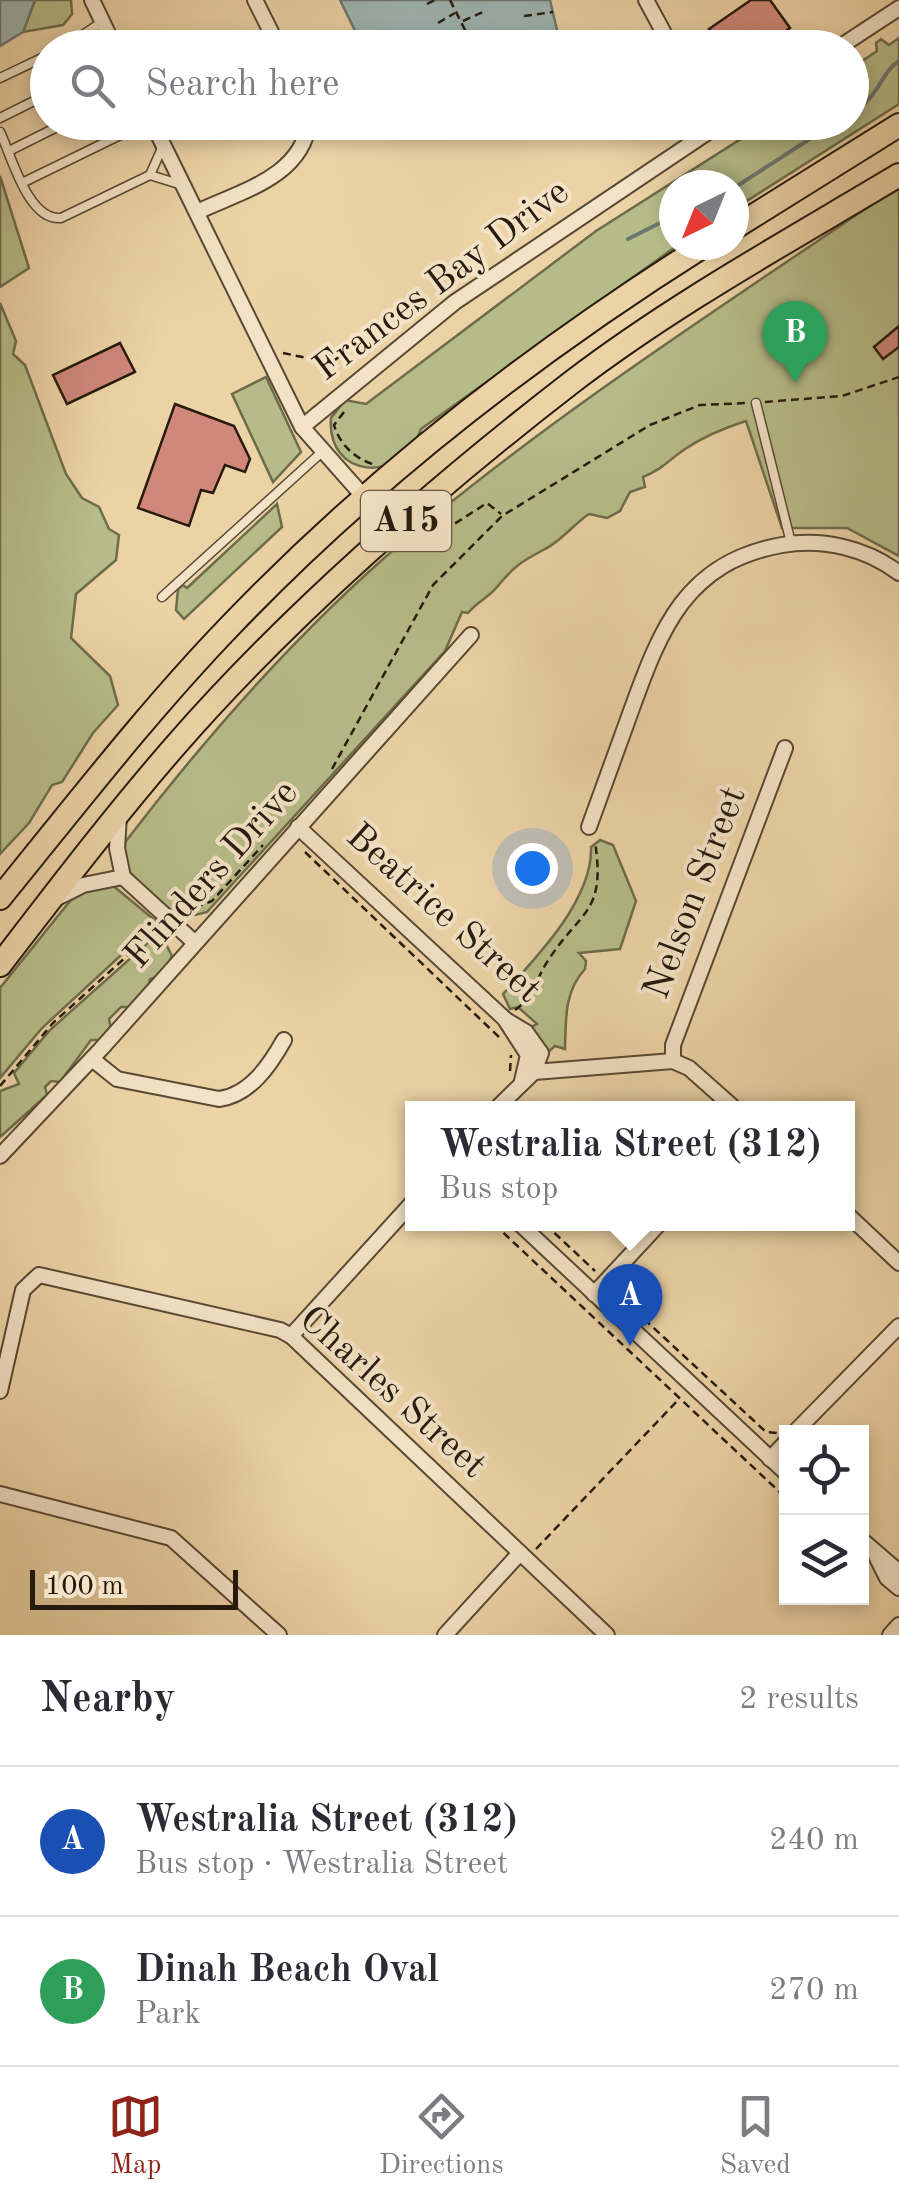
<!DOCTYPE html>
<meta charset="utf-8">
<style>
body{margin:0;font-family:"Old Standard TT",serif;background:#f2f2f3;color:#2b2b33}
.controls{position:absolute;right:30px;bottom:30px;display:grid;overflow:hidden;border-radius:0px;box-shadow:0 5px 15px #0003}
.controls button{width:90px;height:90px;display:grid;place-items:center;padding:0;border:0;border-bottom:2px solid #e1e1e2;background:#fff;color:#2b2b33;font:50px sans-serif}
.compass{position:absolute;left:659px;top:170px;width:90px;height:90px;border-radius:50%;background:#fff;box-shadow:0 5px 15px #0003;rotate:223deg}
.scale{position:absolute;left:30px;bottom:25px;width:208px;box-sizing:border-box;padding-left:10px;border:5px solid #261b0d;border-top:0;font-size:28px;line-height:35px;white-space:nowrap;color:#261b0d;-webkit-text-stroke:8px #f3e2c5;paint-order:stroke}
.you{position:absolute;left:532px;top:868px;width:35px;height:35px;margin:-25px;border:8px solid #fff;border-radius:50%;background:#1a73e8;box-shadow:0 0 0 15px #1a73e833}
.badge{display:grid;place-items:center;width:65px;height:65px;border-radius:50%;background:#8f2418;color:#fff;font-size:32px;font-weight:700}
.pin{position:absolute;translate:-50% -82px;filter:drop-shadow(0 2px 5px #0008)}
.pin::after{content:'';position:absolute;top:52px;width:35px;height:30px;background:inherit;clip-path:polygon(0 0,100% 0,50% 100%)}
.popup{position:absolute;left:405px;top:1101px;width:450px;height:130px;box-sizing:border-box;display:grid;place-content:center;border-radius:0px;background:#fff;filter:drop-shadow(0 2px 8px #0005);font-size:32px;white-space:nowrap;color:#7c7c81}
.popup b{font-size:38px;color:#2b2b33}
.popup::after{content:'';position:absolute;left:50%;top:100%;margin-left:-20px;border:20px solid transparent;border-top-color:#fff}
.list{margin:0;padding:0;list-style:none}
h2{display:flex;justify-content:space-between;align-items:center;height:130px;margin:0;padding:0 40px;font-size:42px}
h2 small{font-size:32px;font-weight:400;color:#7c7c81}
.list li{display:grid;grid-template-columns:65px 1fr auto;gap:30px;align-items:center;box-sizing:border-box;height:150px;padding:0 40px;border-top:2px solid #e1e1e2}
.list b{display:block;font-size:38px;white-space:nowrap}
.list p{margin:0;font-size:32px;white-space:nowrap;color:#7c7c81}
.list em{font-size:32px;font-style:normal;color:#7c7c81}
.icon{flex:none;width:55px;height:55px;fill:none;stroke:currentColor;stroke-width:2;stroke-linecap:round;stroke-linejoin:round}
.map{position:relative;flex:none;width:899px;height:1635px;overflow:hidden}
.search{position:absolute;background:#fff;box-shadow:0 5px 15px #0003;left:30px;right:30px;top:30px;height:110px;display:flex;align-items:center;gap:25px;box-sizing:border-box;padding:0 35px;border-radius:55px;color:#7c7c81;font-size:38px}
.sheet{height:430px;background:#fff}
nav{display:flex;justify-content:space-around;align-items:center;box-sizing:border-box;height:140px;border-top:2px solid #e1e1e2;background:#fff;font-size:28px;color:#7c7c81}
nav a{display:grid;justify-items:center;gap:5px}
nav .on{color:#8f2418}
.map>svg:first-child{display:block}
.green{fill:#b6bc88;stroke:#6e6c4a;stroke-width:2.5}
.water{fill:#9db5b3;stroke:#6d7771;stroke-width:2.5}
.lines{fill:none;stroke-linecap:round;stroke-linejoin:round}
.stream{stroke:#6d7771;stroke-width:4}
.building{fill:#d0887a;stroke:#261b0d;stroke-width:2.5}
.service-casing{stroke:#584933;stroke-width:11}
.minor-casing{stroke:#584933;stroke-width:18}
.primary-casing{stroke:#261b0d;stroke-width:26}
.path{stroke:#261b0d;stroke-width:2.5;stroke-dasharray:8 5;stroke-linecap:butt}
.service{stroke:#f3e2c5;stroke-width:8}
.minor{stroke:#f3e2c5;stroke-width:14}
.primary{stroke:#ecd3a6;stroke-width:22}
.labels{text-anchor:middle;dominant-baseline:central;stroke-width:8;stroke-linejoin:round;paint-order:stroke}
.shield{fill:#f3e2c5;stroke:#645744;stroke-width:2.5}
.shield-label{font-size:35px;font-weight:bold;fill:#261b0d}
.street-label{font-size:38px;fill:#261b0d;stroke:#f3e2c5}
</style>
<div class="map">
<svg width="899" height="1635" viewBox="0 0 899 1635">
<rect width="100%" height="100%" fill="#ecd3a6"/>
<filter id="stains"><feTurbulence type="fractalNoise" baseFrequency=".002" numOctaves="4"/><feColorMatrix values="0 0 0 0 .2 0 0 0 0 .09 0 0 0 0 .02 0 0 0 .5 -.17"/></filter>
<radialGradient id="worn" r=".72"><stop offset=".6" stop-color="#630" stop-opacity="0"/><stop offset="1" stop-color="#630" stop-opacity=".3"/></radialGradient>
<g class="green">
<path d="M 35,0 L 71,0 L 72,14 L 63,25 L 23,32 Z"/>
<path d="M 899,38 L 899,104 L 734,209 L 734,185 L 674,185 L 674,245 L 678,245 L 421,429 C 402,485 326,479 331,418 L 345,400 L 366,404 L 596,231 L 766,123 L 852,122 L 852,68 L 877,51 L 876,43 L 881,39 L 889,45 Z"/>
<path d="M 0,176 L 29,268 L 0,287 Z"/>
<path d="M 899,186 L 899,556 L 847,528 L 782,528 L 746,421 C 724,428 703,437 685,449 C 667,461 666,467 643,477 L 645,487 L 630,492 L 620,511 L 607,518 L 589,514 C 574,524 560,542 545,549 C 521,562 515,565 497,587 C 489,597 477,602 468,613 L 462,612 L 445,651 L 207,912 L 180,919 C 154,905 115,873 126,841 C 209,733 300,629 405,540 C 559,410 732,300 899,186 Z"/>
<path d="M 0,303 L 16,341 L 13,354 L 25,365 L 66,474 L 82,498 L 99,507 L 109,529 L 119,535 L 116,560 L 76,594 L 71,638 L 110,676 L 118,705 L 93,733 L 62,782 L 52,785 L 29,823 L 0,854 Z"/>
<path d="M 266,377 L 301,452 L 273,482 L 232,394 Z"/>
<path d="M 277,504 L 282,527 L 184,619 L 176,610 L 178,589 L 183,585 L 187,588 Z"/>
<path d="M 600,840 L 613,845 L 636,901 L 620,949 L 579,953 L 586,961 L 585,969 C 564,992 566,1019 565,1049 L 555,1046 L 547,1053 L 531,1027 L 537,1024 L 518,1007 L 510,1009 L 503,994 C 537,957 593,899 591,847 Z"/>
<path d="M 111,884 L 157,922 L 42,1028 L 0,1078 L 0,988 L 70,901 L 90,889 Z"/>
<path d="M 160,932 L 172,956 L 162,976 L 150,979 L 147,995 L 133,1007 L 121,1007 L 109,1019 L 111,1029 L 102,1040 L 91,1040 L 60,1082 L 51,1081 L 45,1087 L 47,1095 L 0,1137 L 0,1091 L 19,1084 L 14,1073 L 50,1030 Z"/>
</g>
<g class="water">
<path d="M 0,0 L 35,0 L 23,32 L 0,46 Z"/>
<path d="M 340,0 L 550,0 L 561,47 L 363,47 Z"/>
</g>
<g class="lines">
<g class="stream">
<path d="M 852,113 C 882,94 880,73 899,61"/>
<path d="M 734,188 L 836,122"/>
<path d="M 628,239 L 674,216"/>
</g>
</g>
<g class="building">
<path d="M 751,0 L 770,0 L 790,28 L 762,48 L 722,48 L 709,29 Z"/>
<path d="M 899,326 L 899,347 L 883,359 L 874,347 Z"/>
<path d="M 120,343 L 135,372 L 67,404 L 53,375 Z"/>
<path d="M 175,404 L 234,426 L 250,459 L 245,472 L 225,465 L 213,493 L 201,490 L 189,526 L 138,508 Z"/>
</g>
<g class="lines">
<g class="service-casing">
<g id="service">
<path d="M 89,34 L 95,48"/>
<path d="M 63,48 L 102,22"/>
<path d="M 0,78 L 48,55"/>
<path d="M 0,118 L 48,94"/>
<path d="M 0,132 C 12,157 28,221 61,218 L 150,175 L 179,184"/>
<path d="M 9,151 L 67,122"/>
<path d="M 150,175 L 162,148"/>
<path d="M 24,182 L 147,122"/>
<path d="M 756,403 L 791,543"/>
<path d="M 162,597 L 322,452"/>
</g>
</g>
<g class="minor-casing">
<g id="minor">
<path d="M 92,0 L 115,48"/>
<path d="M 255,0 L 279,48"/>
<path d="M 646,0 L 672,48"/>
<path d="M 838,48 L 899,8"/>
<path d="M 152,122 L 302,427 L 364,497"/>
<path d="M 197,212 C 241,191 302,177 309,122"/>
<path d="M 302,427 L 455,302 L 723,122"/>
<path d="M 119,816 L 117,848 L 123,877 L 194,942"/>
<path d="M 298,827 L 506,1020 L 526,1032 L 541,1053 L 534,1072 L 497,1108"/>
<path d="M 589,827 C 603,788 617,749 631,711 C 661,628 686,562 782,545 C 823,538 866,548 899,573"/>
<path d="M 57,898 L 83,885 L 123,877"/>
<path d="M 506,1021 L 528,1055 L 522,1081"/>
<path d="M 92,1059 L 117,1079 L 219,1099 C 250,1095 270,1065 284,1040"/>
<path d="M 673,1061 L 673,1045 L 785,748"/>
<path d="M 534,1072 L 673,1061 L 689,1068 L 734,1108"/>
<path d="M 0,1156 L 101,1049 L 471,635"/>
<path d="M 848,1215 L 899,1263"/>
<path d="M 520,1224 L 786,1473"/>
<path d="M 594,1294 L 659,1224"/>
<path d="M 291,1336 L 412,1203"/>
<path d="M 0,1391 L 23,1290 L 39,1275 L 280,1330 L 291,1336 L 607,1635"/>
<path d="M 795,1432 L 899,1326"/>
<path d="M 770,1459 L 786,1442"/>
<path d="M 0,1494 L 171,1538 L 279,1635"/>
<path d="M 862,1540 L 899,1572"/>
<path d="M 876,1556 L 887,1578 L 899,1588"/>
<path d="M 445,1635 L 520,1553"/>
<path d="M 890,1635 L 899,1625"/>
</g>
</g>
<g class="primary-casing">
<g id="primary">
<path d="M 734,228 L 899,125"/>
<path d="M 0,898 C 75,806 148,711 231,625 C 370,480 535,352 705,245"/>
<path d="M 0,965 C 57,891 114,816 175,746 C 288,616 436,487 572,382 C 674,304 789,241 899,175"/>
</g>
</g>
<g class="path">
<path d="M 450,0 L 474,48"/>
<path d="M 427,4 L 435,0"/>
<path d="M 524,16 L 553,12"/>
<path d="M 463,21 L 483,12"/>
<path d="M 438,23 L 455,13"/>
<path d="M 472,41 L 491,31"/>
<path d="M 447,42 L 465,34"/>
<path d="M 283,353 L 331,363 L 358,342"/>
<path d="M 325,362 L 331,384"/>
<path d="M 765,402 L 842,396 L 899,377"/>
<path d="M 344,412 L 334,425 C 340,445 356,460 376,465"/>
<path d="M 432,521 L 448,528 L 487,503 L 501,514"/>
<path d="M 332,769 L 433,585 L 502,516 L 650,425 L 700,405 L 747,403"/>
<path d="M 305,852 L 500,1038"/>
<path d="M 183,912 L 212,901 L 263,845"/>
<path d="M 515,1010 C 534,997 536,978 549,959 C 581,910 606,913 595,842"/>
<path d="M 510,1071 L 511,1055"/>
<path d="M 0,1086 L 53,1023 L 159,927"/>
<path d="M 494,1224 L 786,1498"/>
<path d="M 545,1224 L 595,1271"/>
<path d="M 620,1289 L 629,1305 L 766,1432 L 777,1433"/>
<path d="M 536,1549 L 679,1399"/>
<path d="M 862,1569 L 868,1575"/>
</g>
<use href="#service" class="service"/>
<use href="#minor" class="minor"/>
<use href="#primary" class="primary"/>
</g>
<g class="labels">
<rect class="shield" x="361" y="491" width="90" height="60" rx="8"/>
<g class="shield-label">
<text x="406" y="521">A15</text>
</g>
<g class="street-label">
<text transform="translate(442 281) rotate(-37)">Frances Bay Drive</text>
<text transform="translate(212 875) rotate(-48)">Flinders Drive</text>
<text transform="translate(696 893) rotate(-69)">Nelson Street</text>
<text transform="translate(443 914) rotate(42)">Beatrice Street</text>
<text transform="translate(392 1393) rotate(42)">Charles Street</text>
</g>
</g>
<rect width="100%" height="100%" filter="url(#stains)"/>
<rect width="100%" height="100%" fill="url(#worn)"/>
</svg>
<div class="controls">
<button><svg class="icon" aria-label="locate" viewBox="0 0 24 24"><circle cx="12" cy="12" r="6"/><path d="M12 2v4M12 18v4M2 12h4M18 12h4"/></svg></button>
<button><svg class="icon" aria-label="layers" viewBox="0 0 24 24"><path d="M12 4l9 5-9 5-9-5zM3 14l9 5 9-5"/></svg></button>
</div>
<svg class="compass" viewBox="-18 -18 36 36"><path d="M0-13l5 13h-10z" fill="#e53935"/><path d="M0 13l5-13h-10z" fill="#7c7c81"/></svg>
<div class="scale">100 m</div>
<div class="you"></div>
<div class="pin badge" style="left:630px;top:1346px;background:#1a4fb4">A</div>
<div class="popup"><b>Westralia Street (312)</b>Bus stop</div>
<div class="pin badge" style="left:795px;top:383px;background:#2e9e5b">B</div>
<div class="search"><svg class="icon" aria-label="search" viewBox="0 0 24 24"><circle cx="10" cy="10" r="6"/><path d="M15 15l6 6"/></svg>Search here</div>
</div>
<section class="sheet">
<h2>Nearby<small>2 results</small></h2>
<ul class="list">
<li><span class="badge" style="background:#1a4fb4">A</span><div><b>Westralia Street (312)</b><p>Bus stop · Westralia Street</p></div><em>240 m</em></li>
<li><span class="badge" style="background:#2e9e5b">B</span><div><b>Dinah Beach Oval</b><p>Park</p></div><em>270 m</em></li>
</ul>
</section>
<nav>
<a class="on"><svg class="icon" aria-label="map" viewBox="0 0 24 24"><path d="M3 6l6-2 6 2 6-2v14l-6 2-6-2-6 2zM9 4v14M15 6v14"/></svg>Map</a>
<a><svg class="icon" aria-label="directions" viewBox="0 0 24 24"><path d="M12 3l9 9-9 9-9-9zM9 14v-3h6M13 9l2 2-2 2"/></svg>Directions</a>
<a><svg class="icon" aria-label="saved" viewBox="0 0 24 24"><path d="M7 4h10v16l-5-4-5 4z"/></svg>Saved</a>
</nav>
